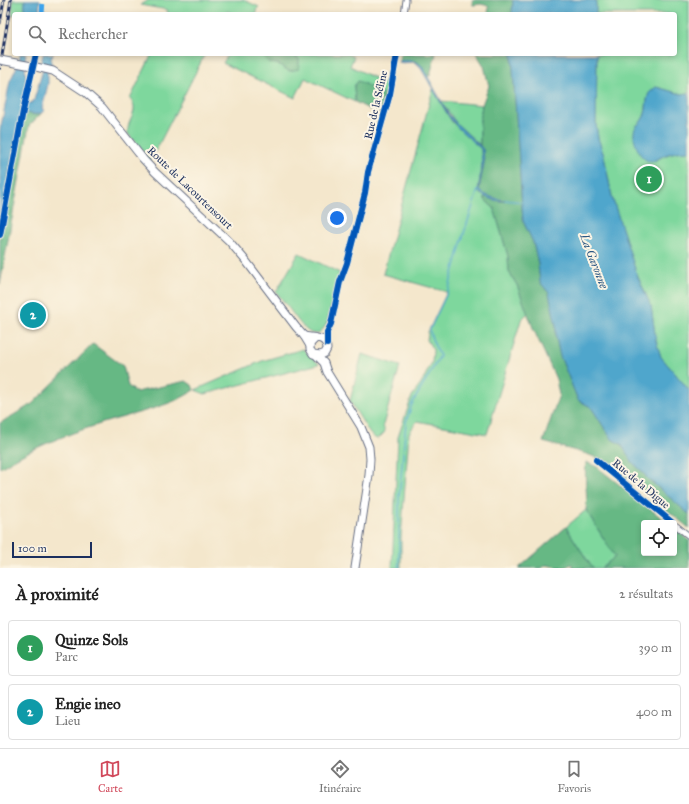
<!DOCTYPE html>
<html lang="fr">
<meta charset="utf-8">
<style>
body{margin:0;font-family:"IM FELL Great Primer",serif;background:#f2f2f2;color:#222}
.controls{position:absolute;right:12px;bottom:12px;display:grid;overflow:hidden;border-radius:4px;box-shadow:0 2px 6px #0003}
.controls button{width:36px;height:36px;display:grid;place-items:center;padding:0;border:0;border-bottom:1px solid #e0e0e0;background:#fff;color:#222;font:20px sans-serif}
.scale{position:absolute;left:12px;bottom:10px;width:80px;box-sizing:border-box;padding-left:4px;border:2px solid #1b2f5e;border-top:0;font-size:11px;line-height:14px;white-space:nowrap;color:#1b2f5e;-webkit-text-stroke:3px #fcf5e5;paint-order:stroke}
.you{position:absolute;left:337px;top:218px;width:14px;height:14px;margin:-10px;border:3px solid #fff;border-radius:50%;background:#1a73e8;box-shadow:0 0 0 6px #1a73e833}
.badge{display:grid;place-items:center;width:26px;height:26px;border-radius:50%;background:#d1495b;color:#fff;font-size:13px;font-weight:700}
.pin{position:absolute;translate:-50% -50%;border:2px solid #fff;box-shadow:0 1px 4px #0006}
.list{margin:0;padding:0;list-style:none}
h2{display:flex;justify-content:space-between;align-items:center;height:52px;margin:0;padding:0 16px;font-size:17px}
h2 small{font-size:13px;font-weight:400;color:#767676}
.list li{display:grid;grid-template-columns:26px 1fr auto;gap:12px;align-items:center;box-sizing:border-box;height:56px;margin:0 8px 8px;padding:0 8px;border:1px solid #e0e0e0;border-radius:4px}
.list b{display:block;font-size:15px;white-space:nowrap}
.list p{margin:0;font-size:13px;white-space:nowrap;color:#767676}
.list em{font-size:13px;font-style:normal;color:#767676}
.icon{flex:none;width:22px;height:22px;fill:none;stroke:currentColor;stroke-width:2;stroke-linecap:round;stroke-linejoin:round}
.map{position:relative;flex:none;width:689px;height:568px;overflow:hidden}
.search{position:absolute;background:#fff;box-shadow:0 2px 6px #0003;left:12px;right:12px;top:12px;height:44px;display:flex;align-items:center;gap:10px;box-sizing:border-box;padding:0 14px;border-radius:4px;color:#767676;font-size:15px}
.sheet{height:180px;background:#fff}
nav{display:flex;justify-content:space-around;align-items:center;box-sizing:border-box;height:56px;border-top:1px solid #e0e0e0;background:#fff;font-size:11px;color:#767676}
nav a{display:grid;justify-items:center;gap:2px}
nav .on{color:#d1495b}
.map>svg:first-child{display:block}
.green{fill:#7ed79d;stroke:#4c837e}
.forest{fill:#66b884;stroke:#407471}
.water{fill:#50a6cc;stroke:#366a95}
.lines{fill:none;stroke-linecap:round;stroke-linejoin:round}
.stream{stroke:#50a6cc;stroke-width:1.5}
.minor-casing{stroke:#676f84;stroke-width:7}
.major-casing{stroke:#676f84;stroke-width:9}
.minor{stroke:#fff;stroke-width:5}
.major{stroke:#fff;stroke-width:7}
.rail-casing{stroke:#1b2f5e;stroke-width:3}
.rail{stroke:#fcf5e5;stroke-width:1.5;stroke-dasharray:4.5;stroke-linecap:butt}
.major-bridge-casing{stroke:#676f84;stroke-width:9;stroke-linecap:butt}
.major-bridge{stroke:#fff;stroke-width:7}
.quiet{stroke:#3da3ed;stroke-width:5;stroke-dasharray:10 5;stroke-linecap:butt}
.cycleway-casing{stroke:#fcf5e5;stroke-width:8}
.cycleway{stroke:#0057b8;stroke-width:6}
.labels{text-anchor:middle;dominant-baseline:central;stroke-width:4;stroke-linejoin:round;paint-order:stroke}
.street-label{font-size:11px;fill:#1b2f5e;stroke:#fcf5e5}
.water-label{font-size:12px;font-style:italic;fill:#2e5984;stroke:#fcf5e5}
</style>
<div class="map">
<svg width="689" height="568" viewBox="0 0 689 568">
<rect width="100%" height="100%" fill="#fcf5e5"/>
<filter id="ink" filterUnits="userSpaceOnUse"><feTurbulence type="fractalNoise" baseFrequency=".025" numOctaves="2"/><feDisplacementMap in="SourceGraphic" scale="8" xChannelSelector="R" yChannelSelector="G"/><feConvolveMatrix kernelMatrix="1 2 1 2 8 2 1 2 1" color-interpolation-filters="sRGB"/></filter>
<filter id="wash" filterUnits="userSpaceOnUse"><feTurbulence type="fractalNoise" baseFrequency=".012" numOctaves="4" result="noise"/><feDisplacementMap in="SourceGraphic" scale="16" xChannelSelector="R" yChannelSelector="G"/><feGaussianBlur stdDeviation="0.9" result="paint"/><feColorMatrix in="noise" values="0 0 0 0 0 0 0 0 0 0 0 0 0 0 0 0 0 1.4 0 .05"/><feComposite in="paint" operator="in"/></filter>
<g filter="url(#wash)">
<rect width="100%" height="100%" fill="#f4e7cc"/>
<g class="green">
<path d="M 13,0 L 25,0 L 24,14 L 14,14 L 14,16 L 12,14 Z"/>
<path d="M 149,0 L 244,0 L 259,7 L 256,10 L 257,14 L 233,14 L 227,11 L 225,14 L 167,14 L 168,10 L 140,5 Z"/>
<path d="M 596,0 L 689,0 L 689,93 L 681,94 L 656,87 L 649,93 C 644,106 649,116 636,126 L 655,161 C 666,154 676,151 689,151 L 689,390 L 661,357 L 656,341 L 651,306 L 637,275 L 612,197 L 604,156 L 598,138 L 596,124 L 597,54 L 675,54 L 675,14 L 596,14 Z"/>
<path d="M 152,54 L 205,54 L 151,160 L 128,134 C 126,119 141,112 130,99 Z"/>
<path d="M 228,54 L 260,54 L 269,63 L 278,64 L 289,71 L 299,59 L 292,54 L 348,54 L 354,57 L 350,66 L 387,84 L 384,95 L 363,83 L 354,86 L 355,102 L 305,78 L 295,98 L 223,63 Z"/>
<path d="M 433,89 L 452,122 L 481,149 L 482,165 L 478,191 L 480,194 L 485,196 L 485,200 L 494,208 L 508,256 L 509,272 L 517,285 L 528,313 L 521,320 L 487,434 L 417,421 L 409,433 L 401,538 L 401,568 L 392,568 L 398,437 L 412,396 L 421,384 L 432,362 L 433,350 L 427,340 L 428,332 L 447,292 L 383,274 Z"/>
<path d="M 441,101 L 482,105 L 480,119 L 480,145 L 457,124 Z"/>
<path d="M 299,253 L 340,273 L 327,323 C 315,346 303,327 293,314 C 288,307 282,299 276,292 Z"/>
<path d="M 303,349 L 319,364 L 205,394 L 195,390 L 262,361 Z"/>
<path d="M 362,354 L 400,366 L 383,425 L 385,432 L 378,439 L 375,438 L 370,434 L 350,401 Z"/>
<path d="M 586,510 L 615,557 L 601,568 L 594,568 L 589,563 L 566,527 Z"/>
</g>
<g class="forest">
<path d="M 472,0 L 513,0 L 512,14 L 488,14 L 489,6 L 481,4 L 473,5 Z"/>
<path d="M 260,54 L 292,54 L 299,59 L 299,69 L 289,71 L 278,64 L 269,63 Z"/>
<path d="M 401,54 L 436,54 L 430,75 L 428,77 C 419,61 417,60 399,61 Z"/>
<path d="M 476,54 L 512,54 L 523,221 L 533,242 L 538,263 L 540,282 L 549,293 L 556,325 L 556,337 L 560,356 L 578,400 L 591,407 L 609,435 L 613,440 L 621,444 L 633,463 L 643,472 L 647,478 L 689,514 L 689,528 L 615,468 L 602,460 L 587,454 L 543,442 L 559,395 L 556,379 L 533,328 L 517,285 L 509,272 L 508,256 L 494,208 L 485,200 L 485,196 L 499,201 L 505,201 C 496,199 483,196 479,189 L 484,162 L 483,151 L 480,145 L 480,119 L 482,105 L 489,86 L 484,66 L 478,56 Z"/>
<path d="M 358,81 L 363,83 L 384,95 L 379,114 L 355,102 L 354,86 Z"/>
<path d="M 22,109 L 25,110 L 25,112 L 35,115 L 42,113 L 29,126 L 0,284 L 0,222 Z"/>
<path d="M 93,344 L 123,366 L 128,386 L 136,392 L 186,381 L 192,385 L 194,390 C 174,406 127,415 100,424 C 65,435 31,448 0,468 L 0,423 L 32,404 Z"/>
<path d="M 586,462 L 597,467 L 668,523 L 644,523 L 644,553 L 674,553 L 674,528 L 689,540 L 689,568 L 601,568 L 615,557 L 586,510 C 588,493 584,478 586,462 Z"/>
<path d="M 566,527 L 589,563 L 594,568 L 573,568 L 572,564 L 563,568 L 546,565 L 542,568 L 519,568 Z"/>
</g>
<g class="water">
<path d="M 25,0 L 40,0 L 39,14 L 24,14 Z"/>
<path d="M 513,0 L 596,0 L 596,14 L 512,14 Z"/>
<path d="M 20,54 L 26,54 C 24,64 26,73 26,83 C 26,90 23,98 22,106 L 26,106 L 27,103 L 31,103 L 34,100 L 44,66 L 41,65 L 43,54 L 53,54 L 51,59 L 51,65 L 48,67 L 47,75 L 48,75 L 48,84 L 42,109 L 45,110 C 39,116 33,114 25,113 L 25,110 L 21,109 L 0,222 L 0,131 L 10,81 L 19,62 Z"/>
<path d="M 512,54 L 597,54 L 596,124 L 598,138 L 604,156 L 612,197 L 637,275 L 651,306 L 656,341 L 661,357 L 689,390 L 689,514 L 647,478 L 643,472 L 633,463 L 621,444 L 613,440 L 609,435 L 591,407 L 578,400 L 560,356 L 556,337 L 556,325 L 549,293 L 540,282 L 538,263 L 533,242 L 523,221 Z"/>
<path d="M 399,61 C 408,60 416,59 422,66 L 449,115 L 457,124 L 483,149 L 484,163 L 479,189 C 483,196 497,199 505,200 C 498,203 482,197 478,191 L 482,165 L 481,149 L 459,129 L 449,117 L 419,65 L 414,62 L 399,63 Z"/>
<path d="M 656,87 L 681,94 L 689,93 L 689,151 C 680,151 673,152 665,155 C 660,157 656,161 651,161 C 640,162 633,141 634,132 C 635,125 639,125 642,120 C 648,112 645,102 649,93 Z"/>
</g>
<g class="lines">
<g class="stream">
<path d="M 505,200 L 523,202"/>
<path d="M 399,568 L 399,497 L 406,422 L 412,404 L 440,356 C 436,347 430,339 430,329 L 448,291 L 464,233 L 478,190"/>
</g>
</g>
</g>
<g filter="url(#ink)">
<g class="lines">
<g class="minor-casing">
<g id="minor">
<path d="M 404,14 L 406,0"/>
<path d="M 327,344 L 327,332 L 331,324 L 340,282 L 347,263 L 365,193 L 368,172 L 390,94 L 397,54"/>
<path d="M 596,460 L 673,523"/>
<path d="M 674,524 L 689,536"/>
</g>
</g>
<g class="major-casing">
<g id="major">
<path d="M 32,66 L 53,71 L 85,92 L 102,107 L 143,159 L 155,172 L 229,241 L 246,261 L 296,327 L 304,336 L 310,346"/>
<path d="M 304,336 C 314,338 327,336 327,349 L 325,353 L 321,355 L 313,354 L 310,349 L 310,344 L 316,338"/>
<path d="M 316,355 L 324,363 L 327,372 L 361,427 L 369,447 L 370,459 L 369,475 L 355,568"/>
</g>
</g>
<use href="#minor" class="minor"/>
<use href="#major" class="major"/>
<g class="rail-casing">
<g id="rail">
<path d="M 0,23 L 4,0"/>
<path d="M 0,68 L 11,0"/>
</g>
</g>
<use href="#rail" class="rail"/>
<g class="major-bridge-casing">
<path id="major-bridge" d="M 0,60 L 32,66"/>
</g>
<use href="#major-bridge" class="major-bridge"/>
<path class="quiet" d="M 42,14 L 43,0"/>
<g class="cycleway-casing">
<g id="cycleway">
<path d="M 0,235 L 23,111 L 36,54"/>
<path d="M 327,344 L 327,332 L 331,324 L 340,282 L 347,263 L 365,193 L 368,172 L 390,94 L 397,54"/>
<path d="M 596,460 L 673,523"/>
</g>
</g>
<use href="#cycleway" class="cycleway"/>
</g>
</g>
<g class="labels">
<g class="street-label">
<text transform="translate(376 105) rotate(-77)">Rue de la Séline</text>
<text transform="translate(190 188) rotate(44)">Route de Lacourtensourt</text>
<text transform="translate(641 484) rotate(40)">Rue de la Digue</text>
</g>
<g class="water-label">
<text transform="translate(594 261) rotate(69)">La Garonne</text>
</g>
</g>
</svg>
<div class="controls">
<button><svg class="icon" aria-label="locate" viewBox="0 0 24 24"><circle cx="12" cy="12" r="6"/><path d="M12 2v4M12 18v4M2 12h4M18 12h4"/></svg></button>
</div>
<div class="scale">100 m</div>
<div class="you"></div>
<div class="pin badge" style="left:649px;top:179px;background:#2e9e5b">1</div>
<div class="pin badge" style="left:33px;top:315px;background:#0f9aa8">2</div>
<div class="search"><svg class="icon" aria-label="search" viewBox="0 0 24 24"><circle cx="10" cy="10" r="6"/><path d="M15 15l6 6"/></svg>Rechercher</div>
</div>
<section class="sheet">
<h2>À proximité<small>2 résultats</small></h2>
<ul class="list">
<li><span class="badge" style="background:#2e9e5b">1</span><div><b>Quinze Sols</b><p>Parc</p></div><em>390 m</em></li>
<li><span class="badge" style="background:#0f9aa8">2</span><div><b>Engie ineo</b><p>Lieu</p></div><em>400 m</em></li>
</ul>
</section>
<nav>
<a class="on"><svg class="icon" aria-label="map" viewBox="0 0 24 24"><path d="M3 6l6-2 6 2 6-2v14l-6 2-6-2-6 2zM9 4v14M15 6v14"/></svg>Carte</a>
<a><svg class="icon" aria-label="directions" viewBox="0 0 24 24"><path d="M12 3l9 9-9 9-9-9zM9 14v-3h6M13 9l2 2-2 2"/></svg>Itinéraire</a>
<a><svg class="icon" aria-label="saved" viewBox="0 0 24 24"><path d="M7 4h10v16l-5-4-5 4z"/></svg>Favoris</a>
</nav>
